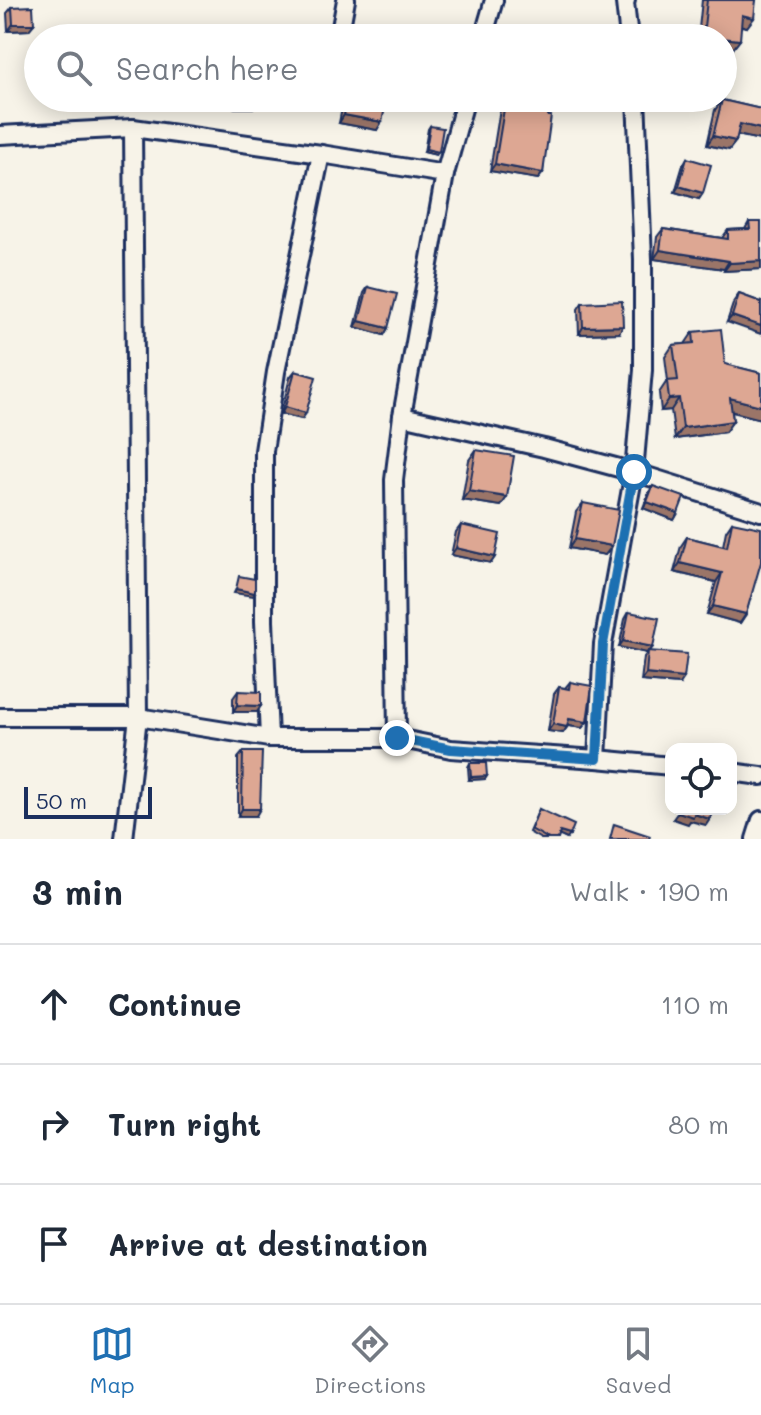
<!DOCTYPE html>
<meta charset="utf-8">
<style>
body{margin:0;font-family:Mali,sans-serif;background:#f2f2f3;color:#1f2937}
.controls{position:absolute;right:24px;bottom:24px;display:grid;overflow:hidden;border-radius:16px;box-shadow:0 4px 20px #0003}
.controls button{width:72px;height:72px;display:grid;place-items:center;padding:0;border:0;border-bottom:2px solid #e0e1e3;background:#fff;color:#1f2937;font:40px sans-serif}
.scale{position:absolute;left:24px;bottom:20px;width:128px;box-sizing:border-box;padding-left:8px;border:4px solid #1b2f5e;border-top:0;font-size:22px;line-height:28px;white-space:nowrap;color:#1b2f5e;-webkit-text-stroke:6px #f7f3e8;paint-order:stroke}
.stop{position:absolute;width:24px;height:24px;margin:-18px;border:6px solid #1f6fb2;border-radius:50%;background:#fff}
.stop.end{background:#1f6fb2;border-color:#fff;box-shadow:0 2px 8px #0008}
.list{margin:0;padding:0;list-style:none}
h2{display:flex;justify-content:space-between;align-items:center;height:104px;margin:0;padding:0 32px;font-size:34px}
h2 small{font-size:26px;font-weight:400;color:#747a83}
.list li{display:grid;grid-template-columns:52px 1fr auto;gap:24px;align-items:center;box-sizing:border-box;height:120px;padding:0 32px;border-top:2px solid #e0e1e3}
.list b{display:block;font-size:30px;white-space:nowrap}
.list em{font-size:26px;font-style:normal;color:#747a83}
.icon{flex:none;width:44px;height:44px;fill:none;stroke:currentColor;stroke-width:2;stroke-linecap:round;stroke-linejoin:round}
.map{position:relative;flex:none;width:761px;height:839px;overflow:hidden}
.search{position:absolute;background:#fff;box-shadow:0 4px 20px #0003;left:24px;right:24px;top:24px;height:88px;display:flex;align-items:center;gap:20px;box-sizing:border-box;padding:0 28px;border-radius:44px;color:#747a83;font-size:30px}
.sheet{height:464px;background:#fff}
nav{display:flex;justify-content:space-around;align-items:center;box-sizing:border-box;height:112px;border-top:2px solid #e0e1e3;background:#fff;font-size:22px;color:#747a83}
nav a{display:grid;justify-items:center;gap:4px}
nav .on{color:#1f6fb2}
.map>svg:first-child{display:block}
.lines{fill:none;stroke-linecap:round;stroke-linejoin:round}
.minor-casing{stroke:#1b2f5e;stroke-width:22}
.minor{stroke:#f7f3e8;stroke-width:16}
.wall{fill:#be907e;stroke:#1b2f5e;stroke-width:2}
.shaded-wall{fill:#9b7567;stroke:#1b2f5e;stroke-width:2}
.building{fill:#dda793;stroke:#1b2f5e;stroke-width:2}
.route{stroke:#1f6fb2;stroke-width:10}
</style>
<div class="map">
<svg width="761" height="839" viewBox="0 0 761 839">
<rect width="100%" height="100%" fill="#f7f3e8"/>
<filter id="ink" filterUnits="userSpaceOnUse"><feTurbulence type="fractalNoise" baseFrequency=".0125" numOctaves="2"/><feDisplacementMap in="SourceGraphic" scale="16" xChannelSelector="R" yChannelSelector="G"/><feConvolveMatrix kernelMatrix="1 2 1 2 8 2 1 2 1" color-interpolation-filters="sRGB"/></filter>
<g filter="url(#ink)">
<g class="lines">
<g class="minor-casing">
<g id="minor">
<path d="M 626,0 L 625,3 L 629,38"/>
<path d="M 339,38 L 346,0"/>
<path d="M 483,38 L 494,0"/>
<path d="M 0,135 L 133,128 L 321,154 L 445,174"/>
<path d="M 402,416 L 544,448 L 634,472 L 761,512"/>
<path d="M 0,717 L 138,717 L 269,738 L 397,738 L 451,749 L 597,759 L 671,766"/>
<path d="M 269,738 L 264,621 L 264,451 L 276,372 L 321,154"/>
<path d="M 397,738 L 394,480 L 402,416 L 445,174 L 466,98"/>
<path d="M 597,759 L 603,644 L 634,472 L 643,370 L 643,259 L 636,98"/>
<path d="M 731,772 L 761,776"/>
<path d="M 124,839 L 138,717 L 133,128"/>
<path d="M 755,839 L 761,820"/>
</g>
</g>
<use href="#minor" class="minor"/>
</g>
<g class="wall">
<path d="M 702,0 L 756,0 L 747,27 L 741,26 L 733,49 L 723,48 L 723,38 L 698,38 Z"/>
<path d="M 12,7 L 29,30 L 8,31 L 7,13 Z"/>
<path d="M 371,23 L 412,33 L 416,27 L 446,38 L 364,38 L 366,31 Z"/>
<path d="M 234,98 L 257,98 L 253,108 L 235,108 Z"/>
<path d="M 344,98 L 387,98 L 377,130 L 339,123 Z"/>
<path d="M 495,98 L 552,98 L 548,116 L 543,173 L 538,179 L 490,171 L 500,109 L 493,108 Z"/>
<path d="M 722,100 L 761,109 L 760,140 L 737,135 L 736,141 L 729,150 L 707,145 L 715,110 Z"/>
<path d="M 430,126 L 436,155 L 424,152 L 428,129 Z"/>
<path d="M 687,158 L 703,193 L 699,199 L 675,192 L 683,165 Z"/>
<path d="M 749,222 L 761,222 L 761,269 L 724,271 L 724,269 L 654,259 L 657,237 L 663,229 L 722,238 L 728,230 L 745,229 Z"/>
<path d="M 368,287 L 388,328 L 384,335 L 355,327 L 364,293 Z"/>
<path d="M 739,294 L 761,302 L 727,322 L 734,301 Z"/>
<path d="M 582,303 L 619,333 L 579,334 L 578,309 Z"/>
<path d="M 693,332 L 725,364 L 761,373 L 761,419 L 732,412 L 733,421 L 725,432 L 675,439 L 671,410 L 661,411 L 659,393 L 667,381 L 668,381 L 665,357 L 673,345 L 685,344 Z"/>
<path d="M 295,371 L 306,413 L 302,419 L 281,414 L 290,377 Z"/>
<path d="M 476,450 L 507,497 L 501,506 L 462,500 L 469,460 Z"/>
<path d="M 653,486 L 678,513 L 674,520 L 643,508 L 649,492 Z"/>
<path d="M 583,503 L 612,546 L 605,555 L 569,548 L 576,512 Z"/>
<path d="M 732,522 L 757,571 L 746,614 L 740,623 L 707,614 L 716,582 L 674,572 L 681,546 L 687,537 L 723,546 L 726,531 Z"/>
<path d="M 461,525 L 495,557 L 491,563 L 451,555 L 456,532 Z"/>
<path d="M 629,612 L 653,647 L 650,651 L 680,684 L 641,681 L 644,657 L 647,653 L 619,647 L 625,619 Z"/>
<path d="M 570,682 L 587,722 L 582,728 L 568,726 L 563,733 L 548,731 L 554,694 L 559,687 L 565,688 Z"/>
<path d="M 238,691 L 257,712 L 233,712 L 233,698 Z"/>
<path d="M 243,752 L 256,816 L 238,816 L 238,758 Z"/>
<path d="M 470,763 L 487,776 L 485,779 L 469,780 L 468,767 Z"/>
<path d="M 539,809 L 567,839 L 559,835 L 558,839 L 541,839 L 529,832 Z"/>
</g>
<g class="shaded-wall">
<path d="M 742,15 L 754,18 L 747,27 L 736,24 Z"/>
<path d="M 13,24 L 34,24 L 29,30 L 8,31 Z"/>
<path d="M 703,36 L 740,40 L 733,49 L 723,48 L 723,38 L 702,38 Z"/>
<path d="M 257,101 L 253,108 L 235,108 L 239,102 Z"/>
<path d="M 498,101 L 505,103 L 500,109 L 493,108 Z"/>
<path d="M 344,115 L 382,122 L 377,130 L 339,123 Z"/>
<path d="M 740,124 L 761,129 L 760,140 L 733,134 Z"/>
<path d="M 713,136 L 736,141 L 729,150 L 707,145 Z"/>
<path d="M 426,149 L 439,152 L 436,155 L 424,152 Z"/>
<path d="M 495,164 L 543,173 L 538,179 L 490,171 Z"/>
<path d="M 679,186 L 703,193 L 699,199 L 675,192 Z"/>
<path d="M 660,250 L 729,261 L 724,269 L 654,259 Z"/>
<path d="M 761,261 L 761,269 L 724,271 L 730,263 Z"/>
<path d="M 732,316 L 761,326 L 761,334 L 727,322 Z"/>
<path d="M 359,321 L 388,328 L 384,335 L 355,327 Z"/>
<path d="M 623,326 L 619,333 L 579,334 L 583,327 Z"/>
<path d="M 679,398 L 671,410 L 661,411 L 669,399 Z"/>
<path d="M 730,398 L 761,406 L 761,419 L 722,409 Z"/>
<path d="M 285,407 L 306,413 L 302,419 L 281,414 Z"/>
<path d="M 733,421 L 725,432 L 675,439 L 683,428 Z"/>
<path d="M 469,491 L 507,497 L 501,506 L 462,500 Z"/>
<path d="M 647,502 L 678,513 L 674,520 L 643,508 Z"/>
<path d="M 575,539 L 612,546 L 605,555 L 569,548 Z"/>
<path d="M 456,548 L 495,557 L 491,563 L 451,555 Z"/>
<path d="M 680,563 L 722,573 L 716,582 L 674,572 Z"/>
<path d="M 236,589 L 255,593 L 253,596 L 234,593 Z"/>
<path d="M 713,606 L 746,614 L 740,623 L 707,614 Z"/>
<path d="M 623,641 L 653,647 L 648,653 L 648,651 L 647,653 L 619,647 Z"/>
<path d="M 646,674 L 684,678 L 680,684 L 641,681 Z"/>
<path d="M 237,705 L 261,706 L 257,712 L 233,712 Z"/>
<path d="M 569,719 L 587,722 L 582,728 L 564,725 Z"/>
<path d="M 553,724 L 567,727 L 563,733 L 548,731 Z"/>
<path d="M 487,776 L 485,779 L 469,780 L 471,777 Z"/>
<path d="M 242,809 L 260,809 L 256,816 L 238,816 Z"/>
<path d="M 678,812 L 694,814 L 710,819 L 706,825 L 690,821 L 688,824 L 673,819 Z"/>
<path d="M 560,832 L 570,835 L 567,839 L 558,835 Z"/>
</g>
<g class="building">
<path d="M 707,0 L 756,0 L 754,18 L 742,15 L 740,40 L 703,36 Z"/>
<path d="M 33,6 L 34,24 L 13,24 L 12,7 Z"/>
<path d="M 371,23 L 414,34 L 416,27 L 447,34 L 446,38 L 372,38 L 372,37 L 368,36 Z"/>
<path d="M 239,98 L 257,98 L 257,101 L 239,102 Z"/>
<path d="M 348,98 L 387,98 L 382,122 L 344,115 Z"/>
<path d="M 498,98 L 552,98 L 548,116 L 551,116 L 543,173 L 495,164 L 505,103 L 498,101 Z"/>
<path d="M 722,100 L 761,109 L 761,129 L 740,124 L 736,141 L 713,136 Z"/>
<path d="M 430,126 L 443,128 L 439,152 L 426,149 Z"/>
<path d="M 687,158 L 711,165 L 703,193 L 679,186 Z"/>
<path d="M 749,222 L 761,222 L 761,261 L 730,263 L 729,261 L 660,250 L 663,229 L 728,239 L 728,230 L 750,229 Z"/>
<path d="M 368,287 L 397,294 L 388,328 L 359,321 Z"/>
<path d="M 739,294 L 761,302 L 761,326 L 732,316 Z"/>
<path d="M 622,301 L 623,326 L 583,327 L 582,303 Z"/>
<path d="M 721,329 L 725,364 L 761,373 L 761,406 L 730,398 L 733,421 L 683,428 L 679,398 L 669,399 L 667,381 L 678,380 L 673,345 L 694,343 L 693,332 Z"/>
<path d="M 295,371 L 316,377 L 306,413 L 285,407 Z"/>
<path d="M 476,450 L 514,456 L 507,497 L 469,491 Z"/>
<path d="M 653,486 L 684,497 L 678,513 L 647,502 Z"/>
<path d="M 583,503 L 619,510 L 612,546 L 575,539 Z"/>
<path d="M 732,522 L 761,528 L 761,562 L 746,614 L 713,606 L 722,573 L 680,563 L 687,537 L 727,547 Z"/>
<path d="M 461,525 L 500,534 L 495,557 L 456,548 Z"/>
<path d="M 239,576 L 255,579 L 255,593 L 236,589 Z"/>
<path d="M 629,612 L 659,618 L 653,647 L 623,641 Z"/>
<path d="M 648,651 L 687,654 L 684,678 L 646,674 Z"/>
<path d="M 570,682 L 592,686 L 587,722 L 569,719 L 567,727 L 553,724 L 559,687 L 569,689 Z"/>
<path d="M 238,691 L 261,692 L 261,706 L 237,705 Z"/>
<path d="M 243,752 L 262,752 L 260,809 L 242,809 Z"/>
<path d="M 470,763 L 486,763 L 487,776 L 471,777 Z"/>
<path d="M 539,809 L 574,825 L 570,835 L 560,832 L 558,839 L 549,839 L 531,829 Z"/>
<path d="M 679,809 L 713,809 L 710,819 L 694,814 L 693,817 L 678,812 Z"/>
<path d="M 614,824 L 650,836 L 649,839 L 610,839 Z"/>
</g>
</g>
<g class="lines" filter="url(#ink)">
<path class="route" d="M 397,738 L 451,749 L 597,759 L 603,644 L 634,472"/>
</g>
</svg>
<div class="controls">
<button><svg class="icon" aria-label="locate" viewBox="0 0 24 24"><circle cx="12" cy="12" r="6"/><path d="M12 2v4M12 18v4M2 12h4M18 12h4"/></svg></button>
</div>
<div class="scale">50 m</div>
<div class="stop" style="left:634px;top:472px"></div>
<div class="stop end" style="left:397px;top:738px"></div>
<div class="search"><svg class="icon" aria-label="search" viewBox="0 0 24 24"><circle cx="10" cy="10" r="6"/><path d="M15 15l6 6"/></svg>Search here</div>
</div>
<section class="sheet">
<h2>3 min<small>Walk · 190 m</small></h2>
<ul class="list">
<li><svg class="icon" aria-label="ahead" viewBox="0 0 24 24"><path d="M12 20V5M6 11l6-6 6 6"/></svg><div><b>Continue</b></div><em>110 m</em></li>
<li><svg class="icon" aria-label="right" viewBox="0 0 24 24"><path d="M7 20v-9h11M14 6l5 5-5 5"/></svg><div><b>Turn right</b></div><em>80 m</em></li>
<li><svg class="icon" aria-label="arrive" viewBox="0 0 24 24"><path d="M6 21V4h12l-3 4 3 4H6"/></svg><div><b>Arrive at destination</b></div></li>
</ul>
</section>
<nav>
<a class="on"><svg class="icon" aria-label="map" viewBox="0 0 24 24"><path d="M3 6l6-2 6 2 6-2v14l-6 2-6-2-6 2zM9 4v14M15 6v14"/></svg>Map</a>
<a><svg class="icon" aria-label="directions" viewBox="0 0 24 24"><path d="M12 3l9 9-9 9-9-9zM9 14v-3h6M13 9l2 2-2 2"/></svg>Directions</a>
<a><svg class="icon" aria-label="saved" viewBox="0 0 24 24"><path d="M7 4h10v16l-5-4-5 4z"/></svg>Saved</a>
</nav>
